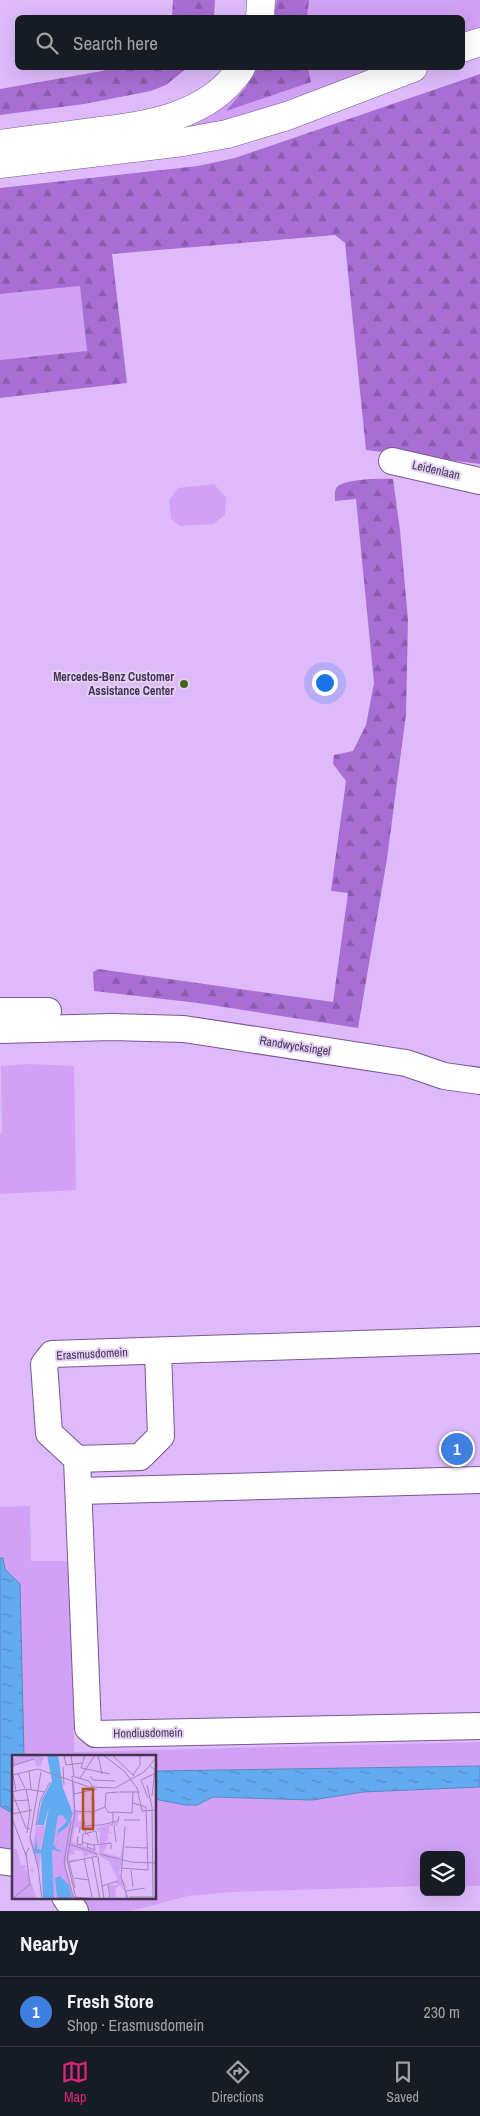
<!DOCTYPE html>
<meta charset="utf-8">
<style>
body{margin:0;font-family:"Archivo Narrow",sans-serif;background:#242831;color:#f1f3f6}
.controls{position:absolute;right:15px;bottom:15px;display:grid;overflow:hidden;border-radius:8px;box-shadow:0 5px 20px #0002}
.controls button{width:45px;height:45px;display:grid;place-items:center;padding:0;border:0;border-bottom:1px solid #363941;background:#171b24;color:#f1f3f6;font:25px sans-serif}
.you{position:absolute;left:324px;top:682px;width:18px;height:18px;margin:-12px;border:4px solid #fff;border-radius:50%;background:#1a73e8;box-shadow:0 0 0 8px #1a73e833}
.badge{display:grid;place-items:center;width:32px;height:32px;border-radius:50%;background:#db2777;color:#fff;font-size:16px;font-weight:700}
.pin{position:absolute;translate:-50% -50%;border:2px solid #fff;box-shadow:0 1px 5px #0006}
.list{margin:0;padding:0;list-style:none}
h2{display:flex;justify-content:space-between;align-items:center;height:65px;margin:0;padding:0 20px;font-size:21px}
h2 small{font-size:16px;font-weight:400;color:#9ea1a6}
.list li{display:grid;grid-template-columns:32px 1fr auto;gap:15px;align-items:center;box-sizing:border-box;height:70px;padding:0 20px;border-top:1px solid #363941}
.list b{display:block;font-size:19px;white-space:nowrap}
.list p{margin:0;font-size:16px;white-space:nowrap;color:#9ea1a6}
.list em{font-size:16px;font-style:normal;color:#9ea1a6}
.icon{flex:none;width:28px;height:28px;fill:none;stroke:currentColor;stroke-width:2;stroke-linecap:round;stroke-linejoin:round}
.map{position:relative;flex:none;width:480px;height:1911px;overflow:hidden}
.search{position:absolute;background:#171b24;box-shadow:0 5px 20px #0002;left:15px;right:15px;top:15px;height:55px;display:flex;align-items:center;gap:12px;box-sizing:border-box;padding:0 18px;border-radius:8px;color:#9ea1a6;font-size:19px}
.sheet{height:135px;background:#171b24}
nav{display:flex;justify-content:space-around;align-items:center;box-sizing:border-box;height:70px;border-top:1px solid #363941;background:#171b24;font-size:14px;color:#9ea1a6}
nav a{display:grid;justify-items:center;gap:2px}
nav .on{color:#db2777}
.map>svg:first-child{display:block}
.green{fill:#d0a1f5}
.forest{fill:url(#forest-firs)}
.water{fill:url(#water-ripples);stroke:#5988c0}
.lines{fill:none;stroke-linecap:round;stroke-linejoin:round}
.minor-casing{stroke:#785791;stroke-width:28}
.major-casing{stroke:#785791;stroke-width:29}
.minor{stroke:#fff;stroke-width:26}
.major{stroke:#fff;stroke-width:28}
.poi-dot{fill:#466519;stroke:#e4cff6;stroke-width:2}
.labels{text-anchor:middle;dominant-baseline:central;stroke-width:4;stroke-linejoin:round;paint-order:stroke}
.street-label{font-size:12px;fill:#43354f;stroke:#e4cff6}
.poi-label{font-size:12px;font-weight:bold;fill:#43354f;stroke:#e4cff6;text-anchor:end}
.inset-road{fill:none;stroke:#a085b6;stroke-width:1}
.view{fill:#b64e20;fill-opacity:0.15;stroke:#b64e20;stroke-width:2.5}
.inset-edge{fill:none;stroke:#43354f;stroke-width:2.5}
</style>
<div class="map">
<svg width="480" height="1911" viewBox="0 0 480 1911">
<defs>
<pattern id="forest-firs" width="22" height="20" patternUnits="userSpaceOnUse" patternTransform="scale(1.25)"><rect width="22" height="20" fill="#a96ed4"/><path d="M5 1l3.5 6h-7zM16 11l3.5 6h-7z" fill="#8b5bae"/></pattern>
<pattern id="water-ripples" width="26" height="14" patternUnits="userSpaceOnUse" patternTransform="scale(1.25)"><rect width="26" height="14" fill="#63abf1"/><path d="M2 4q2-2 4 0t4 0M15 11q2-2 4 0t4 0" fill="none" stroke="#538cc6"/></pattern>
</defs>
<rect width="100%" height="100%" fill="#debafb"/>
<g class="green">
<path d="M 270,0 L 480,0 L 480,30 L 463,36 L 462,18 L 269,18 Z"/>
<path d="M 251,68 L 382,68 L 256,114 L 163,134 L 192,125 L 217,109 Z"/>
<path d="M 81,286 L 87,352 L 0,360 L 0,294 Z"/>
<path d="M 214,484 L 226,498 L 225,515 L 213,524 L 180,526 L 171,519 L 169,501 L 178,488 Z"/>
<path d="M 28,1064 L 74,1066 L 76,1190 L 0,1194 L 0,1133 L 2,1133 L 1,1066 Z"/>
<path d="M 30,1506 L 31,1561 L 72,1561 L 74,1752 L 480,1742 L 480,1766 L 155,1771 L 155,1756 L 24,1756 L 15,1581 L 12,1575 L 5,1569 L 3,1559 L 0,1558 L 0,1507 Z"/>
<path d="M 480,1787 L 480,1886 L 461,1886 L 461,1855 L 424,1855 L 424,1886 L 231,1892 L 188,1896 L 130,1911 L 87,1911 L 77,1897 L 155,1897 L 155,1799 L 185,1805 L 197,1805 L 213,1797 L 312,1800 L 363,1792 Z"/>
<path d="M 0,1806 L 14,1814 L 14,1855 L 0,1852 Z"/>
</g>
<g class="forest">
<path d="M 173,0 L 215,0 L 214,17 L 172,17 Z"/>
<path d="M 277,0 L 309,0 L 307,17 L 273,18 Z"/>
<path d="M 119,68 L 187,68 L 166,85 L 151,91 L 84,104 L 0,115 L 0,89 Z"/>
<path d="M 257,68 L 308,68 L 311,82 L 226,111 L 246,87 Z"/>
<path d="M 480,74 L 480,464 L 366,450 L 345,243 L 335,235 L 112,254 L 127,383 L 0,398 L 0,360 L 87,351 L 80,286 L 0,294 L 0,188 L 198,166 L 235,158 Z"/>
<path d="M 393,479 L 400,530 L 408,620 L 406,714 L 387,859 L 358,1028 L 198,1003 L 94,991 L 93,972 L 98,969 L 333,1002 L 348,893 L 331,891 L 346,781 L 333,764 L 334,755 L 353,751 L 366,725 L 374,683 L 356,499 L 335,501 C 335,496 334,489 338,486 C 347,479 382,478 393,479 Z"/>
</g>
<g class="water">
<path d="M 0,1558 L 3,1558 L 5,1569 L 20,1584 L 24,1756 L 14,1756 L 14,1814 L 0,1806 Z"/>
<path d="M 480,1766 L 480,1787 L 363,1792 L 312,1800 L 213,1797 L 197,1805 L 185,1805 L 155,1799 L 155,1771 Z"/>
</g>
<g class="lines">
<g class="minor-casing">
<g id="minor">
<path d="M 392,461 L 480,481"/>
<path d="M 0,1011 L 48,1011"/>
<path d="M 0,1030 L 112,1027 L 184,1029 L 406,1063 L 444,1076 L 480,1081"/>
<path d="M 158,1351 L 161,1436 L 140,1457 L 77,1459 L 49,1433 L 44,1364 L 52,1354 L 480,1340"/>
<path d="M 77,1459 L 88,1728 L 95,1734 L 480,1726"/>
<path d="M 79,1491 L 480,1480"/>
<path d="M 0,1861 L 14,1863"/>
<path d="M 65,1897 L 75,1911"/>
</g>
</g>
<g class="major-casing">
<g id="major">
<path d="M 260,18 L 261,0"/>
<path d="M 462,48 L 480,42"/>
<path d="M 0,144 C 28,140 56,137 84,133 C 140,126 207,120 241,68"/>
<path d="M 0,164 L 183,142 L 227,134 L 287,116 L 413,68"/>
</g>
</g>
<use href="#minor" class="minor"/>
<use href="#major" class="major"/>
</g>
<circle class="poi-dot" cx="184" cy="684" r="5"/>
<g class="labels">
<g class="street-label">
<text transform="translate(436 470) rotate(13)">Leidenlaan</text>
<text transform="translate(295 1046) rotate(9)">Randwycksingel</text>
<text transform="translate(92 1354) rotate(-3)">Erasmusdomein</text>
<text transform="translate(148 1733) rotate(-1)">Hondiusdomein</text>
</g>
<g class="poi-label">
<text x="174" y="677">Mercedes-Benz Customer<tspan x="174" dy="14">Assistance Center</tspan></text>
</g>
</g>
<g transform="translate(12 1755)">
<rect width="144" height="144" fill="#debafb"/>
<path d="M 5,0 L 32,0 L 29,11 L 25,12 L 22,4 L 0,11 L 0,2 L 4,3 ZM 60,27 L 63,28 L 63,56 L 72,57 L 66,60 L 66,66 L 71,66 L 72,71 L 82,71 L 85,73 L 107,66 L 105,71 L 97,71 L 97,77 L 102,78 L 96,78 L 96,85 L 91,89 L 95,89 L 92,98 L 108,102 L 112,88 L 110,103 L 101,103 L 110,106 L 107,118 L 116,134 L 110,129 L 116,144 L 113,144 L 113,137 L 108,130 L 103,134 L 104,142 L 99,143 L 97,130 L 106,130 L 103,127 L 106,125 L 97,106 L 87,101 L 91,100 L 87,98 L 88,77 L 82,72 L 73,75 L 63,72 L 60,87 L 83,95 L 85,101 L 77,99 L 72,103 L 70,96 L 61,95 L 64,100 L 58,99 L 57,105 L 65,104 L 55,109 L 54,97 L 54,114 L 63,144 L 60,144 L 57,130 L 46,121 L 43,123 L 45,144 L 42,144 L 40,95 L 52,97 L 43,93 L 48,77 L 61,62 ZM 25,37 L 18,80 L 21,89 L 24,72 L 33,70 L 28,96 L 25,94 L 23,82 L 22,95 L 29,98 L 27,115 L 17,85 ZM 50,60 L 55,66 L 46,75 L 45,88 L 40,91 L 46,61 ZM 0,94 L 5,94 L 9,110 L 15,111 L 12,115 L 22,114 L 20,119 L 19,115 L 15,116 L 25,144 L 0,144 Z" fill="#d0a1f5"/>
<path d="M 35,0 L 46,0 L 51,33 L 61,59 L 56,71 L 47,78 L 43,93 L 52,97 L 40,95 L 42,144 L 31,144 L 29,98 L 23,99 L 22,96 L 24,81 L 25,94 L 29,95 L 37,52 L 32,70 L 25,70 L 30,45 L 40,26 ZM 50,60 L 55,66 L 46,75 L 45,88 L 41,91 L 46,61 ZM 48,121 L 57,130 L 60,144 L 45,144 L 43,123 Z" fill="#63abf1" fill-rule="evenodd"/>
<path class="inset-road" d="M 52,0 L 54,10 L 70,8M 59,0 L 62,21M 73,0 L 69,13 L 98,19M 86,0 L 90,19M 91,0 L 112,16 L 125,33 L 130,56 L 144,55M 100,0 L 122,21M 137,10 L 143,15 L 140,41M 0,11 L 22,4M 51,12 L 52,30M 17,16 L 19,34M 29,17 L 18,82 L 26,112 L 30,144M 6,19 L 13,33M 0,20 L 26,14 L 77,32 L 103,33 L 132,17 L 144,3M 1,20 L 4,36M 121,20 L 128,10 L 128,0M 60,21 L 63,57 L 55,105 L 64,144M 60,21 L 77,26 L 81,32M 78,21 L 81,25 L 103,26M 68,23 L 83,0M 135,30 L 140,52 L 141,144M 14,34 L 0,37 L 14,73 L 18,74M 14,34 L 18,56 L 15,78M 14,34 L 33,37M 107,37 L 128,37M 62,39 L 85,34M 136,43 L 129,25 L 142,19M 79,44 L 82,46 L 82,71M 0,46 L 17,45M 63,56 L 81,57 L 93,52M 100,57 L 120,58 L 121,37M 0,59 L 20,55M 0,63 L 15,103M 72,65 L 73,71 L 89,70 L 106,66 L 107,61M 112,65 L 128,65M 59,66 L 52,107 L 61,142 L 87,144M 101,67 L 101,58 L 96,57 L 93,52 L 94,38 L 106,37M 24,71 L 28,46 L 38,27M 102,71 L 104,87M 113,72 L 109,122 L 116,144M 67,78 L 68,73 L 71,74 L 77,81M 66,81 L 65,89 L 70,90 L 71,87M 86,88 L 84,76 L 71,79 L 70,87 L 81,90 L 99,88 L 99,94M 57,89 L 86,99M 76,89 L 75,92 L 83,95 L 82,90M 113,92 L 136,93M 17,93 L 14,98 L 18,131M 87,99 L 119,107 L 144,108M 80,102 L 88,144M 86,102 L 92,144M 72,103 L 80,142M 109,113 L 136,115 L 134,52 L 121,48M 119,115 L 121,132M 62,123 L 77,125M 90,131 L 106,126M 63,133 L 57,107 L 86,101M 114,136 L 133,133M 117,142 L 144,142M 0,144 L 17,130M 95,144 L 98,141 L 96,130"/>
<path class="view" d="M 71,34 L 81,34 L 81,74 L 71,74 Z"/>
<rect width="144" height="144" class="inset-edge"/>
</g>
</svg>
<div class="controls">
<button><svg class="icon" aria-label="layers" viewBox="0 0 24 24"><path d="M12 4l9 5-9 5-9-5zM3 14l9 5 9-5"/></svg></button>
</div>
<div class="you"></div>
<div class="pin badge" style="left:457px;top:1449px;background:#3f7fe0">1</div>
<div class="search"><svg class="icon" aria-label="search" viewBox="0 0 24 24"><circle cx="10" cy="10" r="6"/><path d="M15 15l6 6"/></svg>Search here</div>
</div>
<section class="sheet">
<h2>Nearby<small></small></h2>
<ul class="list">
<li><span class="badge" style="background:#3f7fe0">1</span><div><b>Fresh Store</b><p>Shop · Erasmusdomein</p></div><em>230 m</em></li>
</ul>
</section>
<nav>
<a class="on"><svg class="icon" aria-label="map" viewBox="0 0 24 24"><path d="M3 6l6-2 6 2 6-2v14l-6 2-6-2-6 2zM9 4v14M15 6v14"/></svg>Map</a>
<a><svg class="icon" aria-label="directions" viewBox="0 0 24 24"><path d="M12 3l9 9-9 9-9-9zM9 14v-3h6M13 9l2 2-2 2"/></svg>Directions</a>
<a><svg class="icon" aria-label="saved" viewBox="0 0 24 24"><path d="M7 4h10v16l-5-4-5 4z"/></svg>Saved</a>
</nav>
